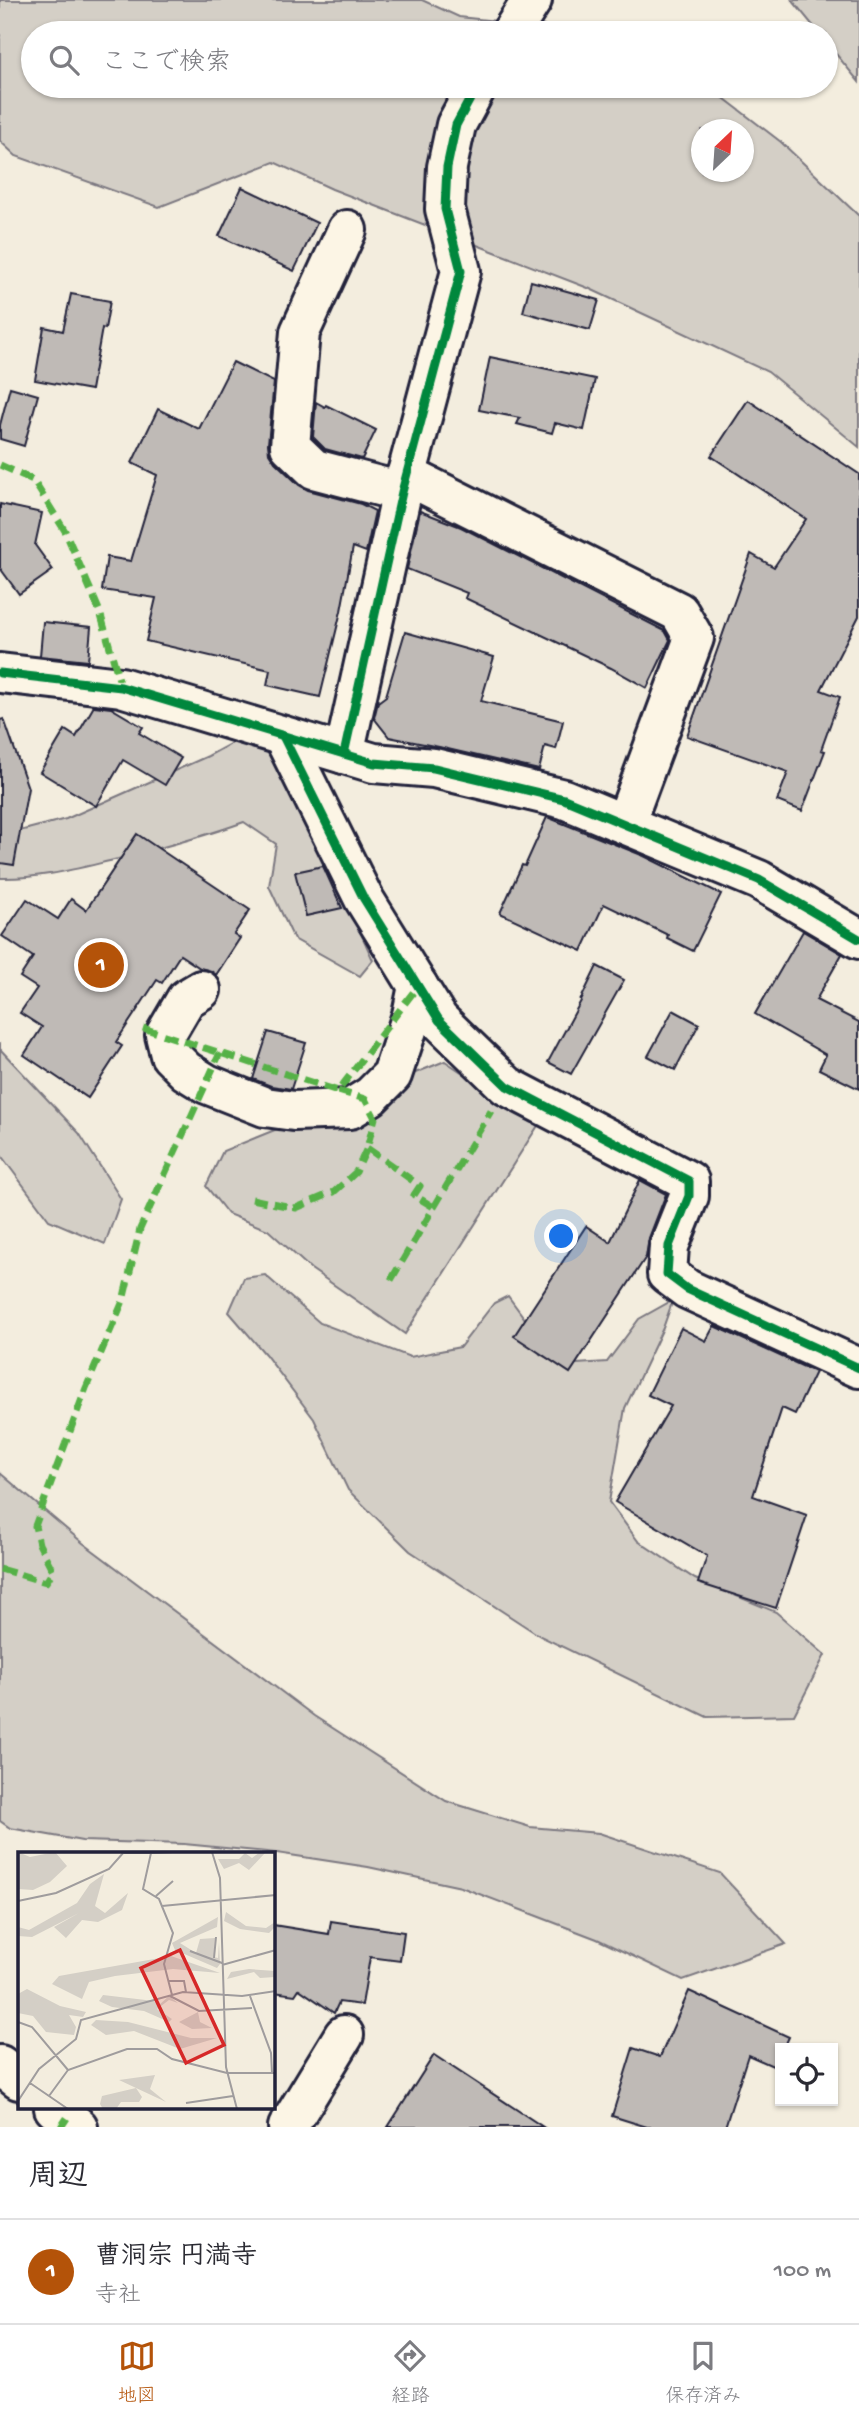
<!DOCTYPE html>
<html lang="ja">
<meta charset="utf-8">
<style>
body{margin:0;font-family:"Gochi Hand","Klee One",sans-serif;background:#f2f2f3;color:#2b2b33}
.controls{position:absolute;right:21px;bottom:21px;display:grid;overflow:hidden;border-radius:0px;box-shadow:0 2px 5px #0004}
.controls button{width:63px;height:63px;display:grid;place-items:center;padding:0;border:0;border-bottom:2px solid #e1e1e2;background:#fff;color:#2b2b33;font:35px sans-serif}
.compass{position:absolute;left:691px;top:119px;width:63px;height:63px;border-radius:50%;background:#fff;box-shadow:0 2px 5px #0004;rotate:25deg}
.you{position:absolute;left:562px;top:1237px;width:24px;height:24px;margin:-18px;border:5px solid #fff;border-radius:50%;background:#1a73e8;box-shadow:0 0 0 10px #1a73e833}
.badge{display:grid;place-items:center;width:46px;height:46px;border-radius:50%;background:#b45309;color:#fff;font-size:23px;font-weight:700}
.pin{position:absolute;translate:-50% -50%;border:4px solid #fff;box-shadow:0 2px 7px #0006}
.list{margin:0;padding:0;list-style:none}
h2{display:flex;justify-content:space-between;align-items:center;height:91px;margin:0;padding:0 28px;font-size:30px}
h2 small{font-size:23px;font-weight:400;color:#7c7c81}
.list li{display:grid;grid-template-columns:46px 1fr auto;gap:21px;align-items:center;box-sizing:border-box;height:105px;padding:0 28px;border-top:2px solid #e1e1e2}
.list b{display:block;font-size:26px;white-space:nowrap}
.list p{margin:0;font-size:23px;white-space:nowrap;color:#7c7c81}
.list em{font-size:23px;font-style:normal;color:#7c7c81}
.icon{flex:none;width:38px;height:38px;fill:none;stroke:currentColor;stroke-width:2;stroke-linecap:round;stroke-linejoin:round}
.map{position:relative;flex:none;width:859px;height:2127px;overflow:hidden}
.search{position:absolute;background:#fff;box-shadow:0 2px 5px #0004;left:21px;right:21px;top:21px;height:77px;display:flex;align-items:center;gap:18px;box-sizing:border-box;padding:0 24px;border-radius:38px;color:#7c7c81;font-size:26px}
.sheet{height:196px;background:#fff}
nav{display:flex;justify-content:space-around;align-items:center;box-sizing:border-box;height:98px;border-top:2px solid #e1e1e2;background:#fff;font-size:19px;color:#7c7c81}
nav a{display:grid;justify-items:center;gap:4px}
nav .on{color:#b45309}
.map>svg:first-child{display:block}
.green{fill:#d4cfc6;stroke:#7b7880;stroke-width:2;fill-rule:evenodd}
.building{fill:#bfbab6;stroke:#22223b;stroke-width:2}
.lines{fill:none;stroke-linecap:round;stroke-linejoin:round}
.minor-casing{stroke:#22223b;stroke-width:44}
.minor{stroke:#fcf5e5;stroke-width:38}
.quiet{stroke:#55b146;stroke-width:7;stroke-dasharray:14 7;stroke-linecap:butt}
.cycleway-casing{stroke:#fcf5e5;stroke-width:13}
.cycleway{stroke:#00873e;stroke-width:9}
.inset-road{fill:none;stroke:#9f9c9d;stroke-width:2}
.view{fill:#d62828;fill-opacity:0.15;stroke:#d62828;stroke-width:3.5}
.inset-edge{fill:none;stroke:#22223b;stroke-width:3.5}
</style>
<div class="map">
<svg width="859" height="2127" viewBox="0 0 859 2127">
<rect width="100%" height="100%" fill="#f3edde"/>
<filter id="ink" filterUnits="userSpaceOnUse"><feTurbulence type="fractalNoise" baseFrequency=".0143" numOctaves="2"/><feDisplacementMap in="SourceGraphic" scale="14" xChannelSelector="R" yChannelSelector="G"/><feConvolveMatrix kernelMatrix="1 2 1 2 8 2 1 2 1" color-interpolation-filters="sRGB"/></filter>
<g filter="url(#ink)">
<g class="green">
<path d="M 0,0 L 422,0 L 459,17 L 609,33 L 33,33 L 33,86 L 708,86 L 781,142 L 859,216 L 859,447 L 768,372 L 588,288 L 332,189 L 274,162 L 159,207 L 16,156 L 0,141 ZM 702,130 L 744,130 L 744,172 L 702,172 Z"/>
<path d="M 792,0 L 859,0 L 859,82 L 826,42 L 826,33 L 819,33 Z"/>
<path d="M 237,740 L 277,749 L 373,960 L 360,976 L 294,939 L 269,886 L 276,844 L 244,822 C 203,837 161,848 118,859 C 79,868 41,879 0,878 L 0,836 L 66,819 L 208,756 Z"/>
<path d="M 0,1043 L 0,1049 L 79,1133 L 121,1199 L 105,1244 L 49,1220 L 0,1154 Z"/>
<path d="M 445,1061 L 539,1124 L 405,1334 L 311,1269 L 268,1230 L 228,1214 L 206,1186 L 223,1151 Z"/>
<path d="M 265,1275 L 320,1323 L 410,1357 L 460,1347 L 494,1303 L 508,1296 L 525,1319 L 540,1354 L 561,1365 L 607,1362 L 639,1319 L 673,1300 L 663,1328 L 625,1408 L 609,1502 L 638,1541 L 695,1579 L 776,1612 L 825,1655 L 794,1715 L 707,1717 L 540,1636 L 410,1551 L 348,1490 L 314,1419 L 265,1354 L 229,1312 L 244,1278 Z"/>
<path d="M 0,1473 L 83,1543 L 314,1716 L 446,1801 L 530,1827 L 599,1833 L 720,1873 L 786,1944 L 683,1980 L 597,1939 L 461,1887 L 368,1867 L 277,1853 L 184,1844 L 82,1841 L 10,1828 L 0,1821 Z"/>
</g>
<g class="building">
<path d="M 242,187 L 317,223 L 294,271 L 219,236 Z"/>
<path d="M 531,281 L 599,300 L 590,330 L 523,312 Z"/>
<path d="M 71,294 L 110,301 L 105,329 L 102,328 L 91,390 L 35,380 L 44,327 L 63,331 Z"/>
<path d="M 490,357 L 595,379 L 584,430 L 555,423 L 552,433 L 517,424 L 520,418 L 479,410 Z"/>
<path d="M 233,362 L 274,382 L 268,444 L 269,453 L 275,462 L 299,485 L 308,490 L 361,504 L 375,511 L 366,552 L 353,547 L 341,611 L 320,697 L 267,685 L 270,670 L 146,641 L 156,598 L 102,590 L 107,557 L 131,561 L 157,475 L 132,463 L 158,409 L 199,429 Z"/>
<path d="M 10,387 L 38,395 L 24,446 L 0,439 L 0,425 Z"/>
<path d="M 748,400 L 859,474 L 859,616 L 821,690 L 840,697 L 821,750 L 825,751 L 802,811 L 777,801 L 788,772 L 687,736 L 751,554 L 774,567 L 806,519 L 711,456 Z"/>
<path d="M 316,402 L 325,407 L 326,405 L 376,430 L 362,459 L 325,449 L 313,437 Z"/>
<path d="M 0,504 L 42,513 L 35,545 L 53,570 L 19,594 L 0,568 Z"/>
<path d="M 420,511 L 461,527 L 665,631 L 670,640 L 647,688 L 611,668 L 465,598 L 467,593 L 407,569 Z"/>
<path d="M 43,622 L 91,627 L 88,661 L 40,656 Z"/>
<path d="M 405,632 L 494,657 L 481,701 L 563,721 L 556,749 L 545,746 L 539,770 L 439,747 L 389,737 L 374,718 L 378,702 L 386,696 Z"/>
<path d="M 94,706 L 111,708 L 143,727 L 139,733 L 181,758 L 165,785 L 123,760 L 96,806 L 40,772 L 65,730 L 76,737 Z"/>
<path d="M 4,719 L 28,788 L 14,865 L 0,863 L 0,720 Z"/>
<path d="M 547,817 L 644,856 L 721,894 L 693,951 L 667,938 L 668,935 L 604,904 L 582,951 L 500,913 L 522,865 L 525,866 Z"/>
<path d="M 137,834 L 250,910 L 234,934 L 240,938 L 216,975 L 211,971 L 200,968 L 180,955 L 162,983 L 157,980 L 116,1042 L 122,1046 L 88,1098 L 24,1055 L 42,1027 L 20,1013 L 37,988 L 20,977 L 33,957 L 2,936 L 27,899 L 58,919 L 71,899 L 86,910 Z"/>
<path d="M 323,866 L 342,908 L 306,916 L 295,872 Z"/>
<path d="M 803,931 L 842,954 L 816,1000 L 859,1022 L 859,1089 L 819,1069 L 826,1055 L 755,1014 Z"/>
<path d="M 597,966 L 624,980 L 571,1074 L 548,1062 L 582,999 L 581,999 Z"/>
<path d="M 673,1010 L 699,1024 L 675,1070 L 648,1056 Z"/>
<path d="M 268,1032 L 306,1043 L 291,1089 L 271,1086 L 253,1079 Z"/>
<path d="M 640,1180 L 666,1194 L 649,1238 L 646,1257 L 570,1373 L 514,1336 L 586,1226 L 610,1242 Z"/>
<path d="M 714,1326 L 815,1372 L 795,1414 L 782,1408 L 753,1496 L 807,1515 L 776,1608 L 698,1583 L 707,1556 L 615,1502 L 671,1406 L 648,1395 L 681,1328 L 706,1341 Z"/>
<path d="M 331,1921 L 404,1932 L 400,1961 L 370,1957 L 362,2005 L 339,2002 L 334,2013 L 299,1989 L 295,1995 L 273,1992 L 273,1925 L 329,1934 Z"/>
<path d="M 689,1991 L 789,2037 L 784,2048 L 780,2048 L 780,2056 L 775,2067 L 748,2055 L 725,2127 L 647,2127 L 612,2116 L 633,2048 L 660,2057 Z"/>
<path d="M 434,2055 L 543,2127 L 388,2127 Z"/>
</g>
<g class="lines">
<g class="minor-casing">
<g id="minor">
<path d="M 511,33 L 532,0"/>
<path d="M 347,230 L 300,332 L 290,446 L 314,469 L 402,492"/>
<path d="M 406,475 L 679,612 L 694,638 L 625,824"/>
<path d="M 0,673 L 121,687 L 374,763 L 434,768 L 564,799 L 759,880 L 859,939"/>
<path d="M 283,736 L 364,899 L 439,1020 L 507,1086 L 689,1181 L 689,1196 L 669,1246 L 667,1274 L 687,1289 L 859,1368"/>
<path d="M 344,754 L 402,492 L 461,271 L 445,209 L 447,167 L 456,125 L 477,86"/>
<path d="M 201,990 L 186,999 L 165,1035 L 170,1055 L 186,1071 L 207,1084 L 265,1107 L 294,1111 L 350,1109 L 371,1096 L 392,1075 L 412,1015 L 418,986"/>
<path d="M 0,2065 L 19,2080"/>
<path d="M 54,2108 L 78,2127"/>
<path d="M 288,2127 L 344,2035"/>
</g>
</g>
<use href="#minor" class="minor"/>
<g class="quiet">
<path d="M 0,465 L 33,480 L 65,531 L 100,612 L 121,687"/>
<path d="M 143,1028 L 338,1091 L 418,986"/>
<path d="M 367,1148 L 420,1186 L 414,1195 L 435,1208"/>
<path d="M 252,1199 L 296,1208 L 334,1192 L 356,1172 L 367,1148 L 375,1118 L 365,1099 L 338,1091"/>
<path d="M 391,1280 L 491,1111"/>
<path d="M 0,1569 L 46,1582 L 53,1571 L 39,1544 L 35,1526 L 86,1388 L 123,1301 L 140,1229 L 220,1053"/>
<path d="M 61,2127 L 67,2118"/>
</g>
<g class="cycleway-casing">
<g id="cycleway">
<path d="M 0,673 L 121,687 L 374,763 L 434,768 L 564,799 L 759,880 L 859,939"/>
<path d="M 283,736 L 364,899 L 439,1020 L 507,1086 L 689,1181 L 689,1196 L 669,1246 L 667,1274 L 687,1289 L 859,1368"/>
<path d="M 344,754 L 402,492 L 461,271 L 445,209 L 447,167 L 456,125 L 477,86"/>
</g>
</g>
<use href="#cycleway" class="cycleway"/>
</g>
</g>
<g transform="translate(18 1852)">
<rect width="257" height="257" fill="#f3edde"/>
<path d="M 0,0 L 12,5 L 37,0 L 49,14 L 32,30 L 15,38 L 0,37 ZM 242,0 L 247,1 L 231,18 L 221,11 L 206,17 L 200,7 L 221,7 L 227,1 L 234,6 ZM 86,22 L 77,54 L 87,61 L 110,41 L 104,58 L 80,70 L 64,68 L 48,86 L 36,75 L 61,61 L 14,85 L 0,84 L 0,75 L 11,78 L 59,51 L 72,32 ZM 208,60 L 228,74 L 248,76 L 257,70 L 257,75 L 251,81 L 222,77 L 206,69 ZM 200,65 L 199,75 L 162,91 L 178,101 L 182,87 L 197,86 L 196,105 L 187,103 L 200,106 L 201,90 L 202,112 L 199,116 L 157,98 L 154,91 ZM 153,104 L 202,121 L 155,117 L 97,124 L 71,130 L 64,147 L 34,132 L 41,124 ZM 231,117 L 257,119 L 257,125 L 242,126 L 236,120 L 209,127 L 213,120 ZM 9,137 L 42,154 L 68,160 L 65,165 L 51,163 L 58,175 L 56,183 L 28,180 L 15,164 L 0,161 L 0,142 ZM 85,143 L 136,149 L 141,153 L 151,144 L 160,151 L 151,148 L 139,157 L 154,167 L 151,170 L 126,159 L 94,155 L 81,149 ZM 180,160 L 182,170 L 194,176 L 174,177 L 161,170 ZM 78,168 L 110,170 L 173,186 L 199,186 L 162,197 L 116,179 L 88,183 L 73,173 ZM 137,223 L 132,237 L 148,250 L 101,228 ZM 118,236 L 124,245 L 121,250 L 103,250 L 98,257 L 85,257 L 82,252 L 84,244 Z" fill="#d4cfc6"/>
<path class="inset-road" d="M 194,0 L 202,26 L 208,215 L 219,257M 106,1 L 133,1 L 125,37 L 141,47 L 155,81 L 146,112 L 154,143M 133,1 L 155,0M 138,44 L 155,29M 0,49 L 38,41 L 91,17 L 106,0M 144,54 L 258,43M 172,99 L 204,111M 196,106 L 198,85M 204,113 L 258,98M 151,129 L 166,129 L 168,140M 152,144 L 181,159 L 234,156M 232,144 L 253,201 L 254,221M 0,170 L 14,175 L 50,218M 12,231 L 50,257M 31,244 L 50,218 L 109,197 L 139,197 L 154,207 L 209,221 L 258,221M 0,249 L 21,217 L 58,187 L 63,168 L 165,140 L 224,144 L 258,139M 168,251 L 215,244"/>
<path class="view" d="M 162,98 L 206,193 L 168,211 L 123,116 Z"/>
<rect width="257" height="257" class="inset-edge"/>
</g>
</svg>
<div class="controls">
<button><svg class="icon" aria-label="locate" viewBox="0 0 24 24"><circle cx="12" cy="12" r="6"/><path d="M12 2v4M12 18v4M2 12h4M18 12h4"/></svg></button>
</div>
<svg class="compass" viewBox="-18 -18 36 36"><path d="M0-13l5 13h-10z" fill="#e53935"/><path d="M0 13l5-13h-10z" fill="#7c7c81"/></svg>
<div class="you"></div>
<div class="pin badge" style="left:101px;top:965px">1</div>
<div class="search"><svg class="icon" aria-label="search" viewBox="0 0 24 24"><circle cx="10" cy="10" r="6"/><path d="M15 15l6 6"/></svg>ここで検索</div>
</div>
<section class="sheet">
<h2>周辺<small></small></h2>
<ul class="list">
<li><span class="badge">1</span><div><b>曹洞宗 円満寺</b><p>寺社</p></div><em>100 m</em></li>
</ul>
</section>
<nav>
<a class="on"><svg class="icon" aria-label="map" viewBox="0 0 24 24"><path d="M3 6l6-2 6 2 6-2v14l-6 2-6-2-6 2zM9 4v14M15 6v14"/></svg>地図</a>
<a><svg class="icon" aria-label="directions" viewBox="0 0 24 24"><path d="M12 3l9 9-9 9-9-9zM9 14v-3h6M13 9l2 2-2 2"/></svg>経路</a>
<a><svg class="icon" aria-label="saved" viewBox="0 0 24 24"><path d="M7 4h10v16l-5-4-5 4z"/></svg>保存済み</a>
</nav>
